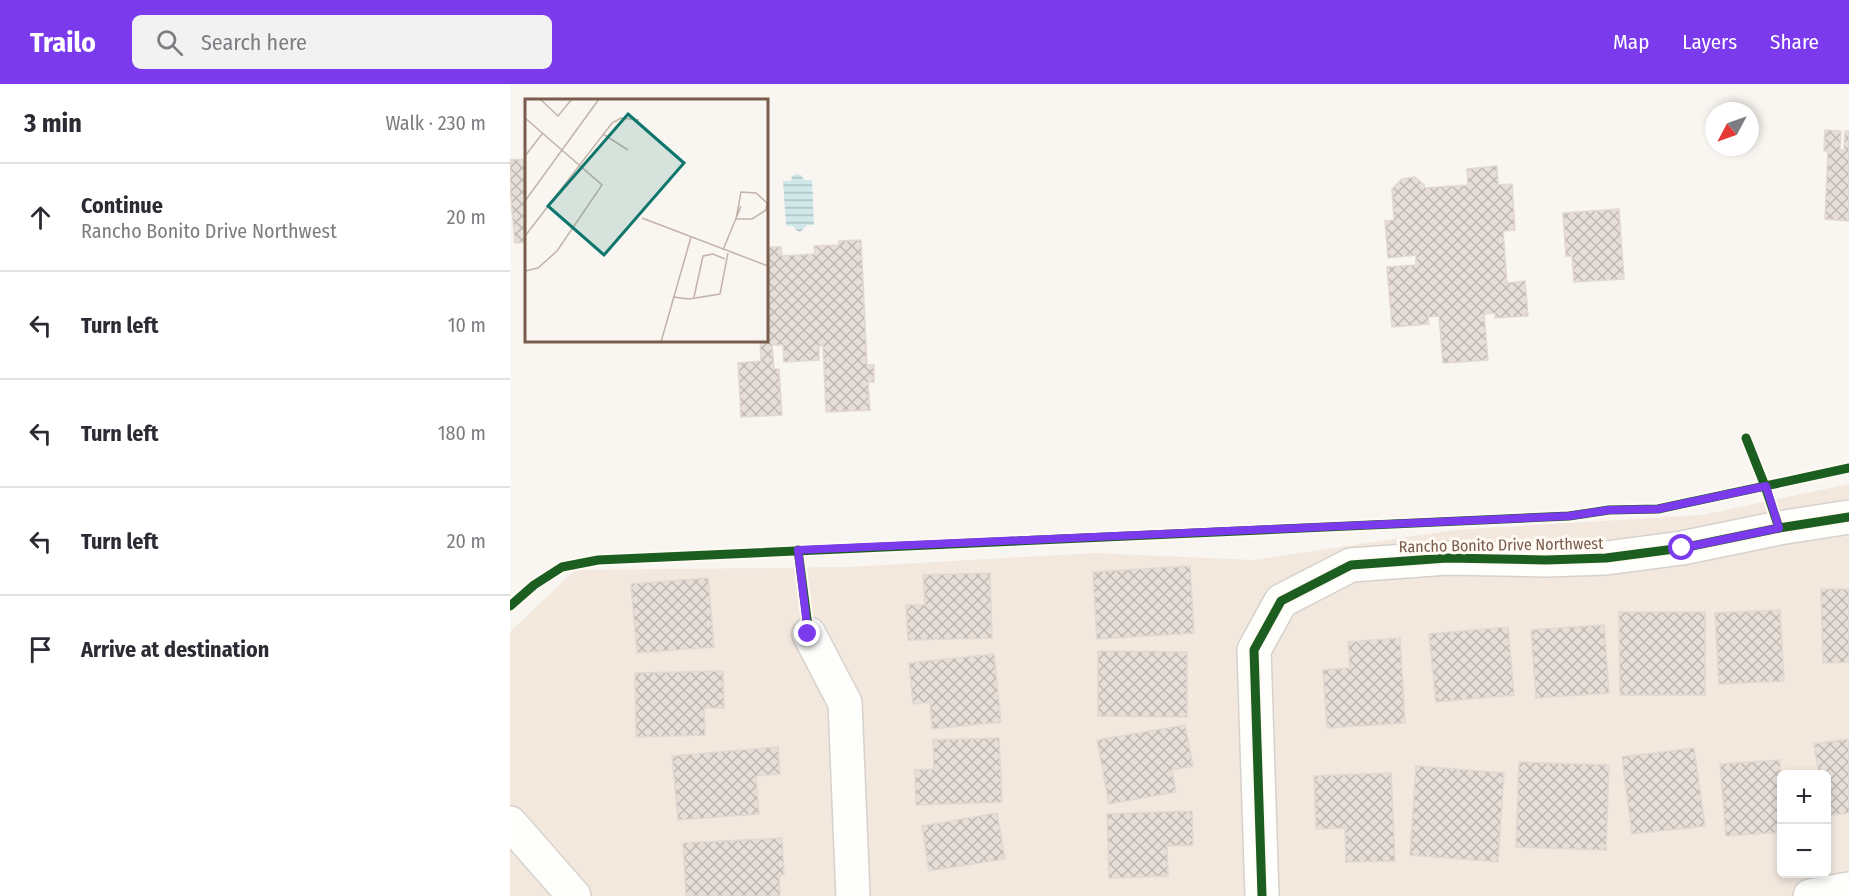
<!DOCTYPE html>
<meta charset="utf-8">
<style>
body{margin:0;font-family:"Fira Sans Condensed",sans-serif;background:#f2f2f3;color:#2b2b33}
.controls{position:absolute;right:18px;bottom:18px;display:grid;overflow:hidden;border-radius:9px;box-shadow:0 3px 9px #0003}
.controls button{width:54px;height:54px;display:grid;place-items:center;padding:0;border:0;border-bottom:2px solid #e1e1e2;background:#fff;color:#2b2b33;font:30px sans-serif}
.compass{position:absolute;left:1195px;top:18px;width:54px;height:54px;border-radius:50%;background:#fff;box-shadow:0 3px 9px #0003;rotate:229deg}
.stop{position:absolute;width:18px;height:18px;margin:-14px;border:4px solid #7c3aed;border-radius:50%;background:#fff}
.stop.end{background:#7c3aed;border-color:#fff;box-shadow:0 2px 6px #0008}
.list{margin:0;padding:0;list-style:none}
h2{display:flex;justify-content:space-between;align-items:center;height:78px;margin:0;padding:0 24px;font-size:26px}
h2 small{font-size:20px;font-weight:400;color:#7c7c81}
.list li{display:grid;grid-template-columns:39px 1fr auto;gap:18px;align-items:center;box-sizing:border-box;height:108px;padding:0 24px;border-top:2px solid #e1e1e2}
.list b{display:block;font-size:22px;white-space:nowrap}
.list p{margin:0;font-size:20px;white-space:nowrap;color:#7c7c81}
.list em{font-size:20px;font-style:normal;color:#7c7c81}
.icon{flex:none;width:33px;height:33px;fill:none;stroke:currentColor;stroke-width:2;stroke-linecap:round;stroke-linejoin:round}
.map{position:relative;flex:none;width:1339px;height:812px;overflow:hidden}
header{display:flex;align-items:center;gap:36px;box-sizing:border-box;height:84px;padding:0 30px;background:#7c3aed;color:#fff}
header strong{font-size:28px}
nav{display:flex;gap:33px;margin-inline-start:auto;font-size:21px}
.search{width:420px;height:54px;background:#f2f2f3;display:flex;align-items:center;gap:15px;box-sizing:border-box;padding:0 21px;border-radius:9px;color:#7c7c81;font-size:22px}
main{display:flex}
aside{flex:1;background:#fff}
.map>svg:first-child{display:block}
.residential{fill:#f2e8de;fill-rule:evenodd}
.water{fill:url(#water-rules)}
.building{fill:url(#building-cross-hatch);stroke:#e2d8d2;stroke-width:1.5}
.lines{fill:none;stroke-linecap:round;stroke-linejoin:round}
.minor-casing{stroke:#d7d1cb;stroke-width:36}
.minor{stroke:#fefefd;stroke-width:33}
.cycleway-casing{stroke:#fffaf3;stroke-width:13}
.cycleway{stroke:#1b5e20;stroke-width:9}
.route{stroke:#7c3aed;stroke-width:8}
.labels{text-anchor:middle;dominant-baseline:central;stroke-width:6;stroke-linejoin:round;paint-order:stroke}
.street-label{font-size:16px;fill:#7a5c4d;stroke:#fffaf3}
.inset-road{fill:none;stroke:#c2b3aa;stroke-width:1.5}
.view{fill:#0f766e;fill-opacity:0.15;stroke:#0f766e;stroke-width:3}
.inset-edge{fill:none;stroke:#7a5c4d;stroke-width:3}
</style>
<header>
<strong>Trailo</strong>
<div class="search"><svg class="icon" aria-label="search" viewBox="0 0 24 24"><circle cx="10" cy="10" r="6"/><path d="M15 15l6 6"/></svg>Search here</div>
<nav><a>Map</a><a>Layers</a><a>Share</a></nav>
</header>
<main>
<aside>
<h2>3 min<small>Walk · 230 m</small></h2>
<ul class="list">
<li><svg class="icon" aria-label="ahead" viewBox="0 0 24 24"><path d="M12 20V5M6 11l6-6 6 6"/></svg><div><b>Continue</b><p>Rancho Bonito Drive Northwest</p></div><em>20 m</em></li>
<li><svg class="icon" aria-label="left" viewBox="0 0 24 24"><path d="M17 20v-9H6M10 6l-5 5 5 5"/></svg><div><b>Turn left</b></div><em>10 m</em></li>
<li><svg class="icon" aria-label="left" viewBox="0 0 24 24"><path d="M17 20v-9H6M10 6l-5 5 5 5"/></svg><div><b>Turn left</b></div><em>180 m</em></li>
<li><svg class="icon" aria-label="left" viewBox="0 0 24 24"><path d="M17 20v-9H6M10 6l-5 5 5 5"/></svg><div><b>Turn left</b></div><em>20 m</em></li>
<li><svg class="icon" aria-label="arrive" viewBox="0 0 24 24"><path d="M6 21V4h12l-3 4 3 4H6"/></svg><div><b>Arrive at destination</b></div></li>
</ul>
</aside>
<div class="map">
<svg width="1339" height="812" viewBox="0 0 1339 812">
<defs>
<pattern id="water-rules" width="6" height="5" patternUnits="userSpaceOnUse" patternTransform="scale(1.5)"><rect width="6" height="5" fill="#d0e8ea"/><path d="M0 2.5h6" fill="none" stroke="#aebfc0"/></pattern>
<pattern id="building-cross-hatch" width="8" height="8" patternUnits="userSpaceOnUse" patternTransform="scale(1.5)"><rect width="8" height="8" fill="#e6ded7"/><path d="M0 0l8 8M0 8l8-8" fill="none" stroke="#bfb7b1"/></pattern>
</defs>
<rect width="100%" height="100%" fill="#f9f5f0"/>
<path class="residential" d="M 1339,400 L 1339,812 L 0,812 L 0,548 L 65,486 L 338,483 L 585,469 L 743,476 L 944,446 L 1192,431 ZM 1272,690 L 1316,690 L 1316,790 L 1272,790 Z"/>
<path class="water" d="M 287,90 L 291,91 L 294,96 L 302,96 L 304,141 L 297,141 L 290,148 L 286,146 L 283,142 L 276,142 L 273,97 L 281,97 L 282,92 Z"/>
<g class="building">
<path d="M 1315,46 L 1331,47 L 1330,66 L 1334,66 L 1335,47 L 1339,47 L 1339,137 L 1315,135 L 1318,67 L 1314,67 Z"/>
<path d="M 16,75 L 16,158 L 5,159 L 0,103 L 0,76 Z"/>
<path d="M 987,82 L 988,101 L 1002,100 L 1005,146 L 993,147 L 997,199 L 1015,197 L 1018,232 L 985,234 L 985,229 L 974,230 L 978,276 L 933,279 L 929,232 L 918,233 L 919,240 L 882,243 L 877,183 L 906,181 L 906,171 L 878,174 L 875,137 L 884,136 L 882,105 L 892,95 L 905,93 L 914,101 L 915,104 L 958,101 L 957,85 Z"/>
<path d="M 1109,125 L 1114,195 L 1064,198 L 1062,172 L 1056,172 L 1053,129 Z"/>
<path d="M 351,156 L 357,281 L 364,281 L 364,298 L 358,298 L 360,326 L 316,328 L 313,261 L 309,262 L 309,276 L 274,278 L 273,261 L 262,261 L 264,285 L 269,285 L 272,331 L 231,333 L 228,279 L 251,277 L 250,256 L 256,256 L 256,163 L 271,163 L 272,172 L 305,170 L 304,162 L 329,161 L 329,157 Z"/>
<path d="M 680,482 L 684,549 L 587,555 L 583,488 Z"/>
<path d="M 480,489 L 482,554 L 398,556 L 396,521 L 415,521 L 413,491 Z"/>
<path d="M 198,494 L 204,563 L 127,569 L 121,500 Z"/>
<path d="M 1311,505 L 1339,505 L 1339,578 L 1313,579 Z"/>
<path d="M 1270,526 L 1274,597 L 1209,600 L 1205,529 Z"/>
<path d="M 1109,528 L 1195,528 L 1195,611 L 1110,611 Z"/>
<path d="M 1094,541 L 1099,609 L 1026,614 L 1021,546 Z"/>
<path d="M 998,543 L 1004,611 L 926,618 L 919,550 Z"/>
<path d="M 890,554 L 895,639 L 817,644 L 813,586 L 840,584 L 838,558 Z"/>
<path d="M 588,567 L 677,568 L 677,633 L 588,632 Z"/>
<path d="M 484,570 L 491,638 L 422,645 L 420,618 L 403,620 L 399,579 Z"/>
<path d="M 213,587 L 214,624 L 194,624 L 195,651 L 126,653 L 125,589 Z"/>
<path d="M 675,641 L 683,682 L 662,686 L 666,708 L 599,720 L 587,656 Z"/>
<path d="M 489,654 L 492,718 L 406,721 L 405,686 L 424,685 L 423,656 Z"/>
<path d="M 1339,655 L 1339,729 L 1316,732 L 1316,690 L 1309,690 L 1304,660 Z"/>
<path d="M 268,663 L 270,690 L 246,692 L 249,730 L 168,736 L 162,672 Z"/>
<path d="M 1184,664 L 1195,742 L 1122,750 L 1112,673 Z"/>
<path d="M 1270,676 L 1272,748 L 1216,752 L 1210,680 Z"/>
<path d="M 1009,678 L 1099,681 L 1096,766 L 1006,763 Z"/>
<path d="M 906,682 L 994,689 L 988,778 L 900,771 Z"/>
<path d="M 881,689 L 885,777 L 836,778 L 835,744 L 806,745 L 804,692 Z"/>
<path d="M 682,727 L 683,761 L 657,762 L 658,792 L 599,794 L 597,730 Z"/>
<path d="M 487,729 L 495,775 L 419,787 L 412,742 Z"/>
<path d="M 272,754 L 274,791 L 269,792 L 270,812 L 176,812 L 173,759 Z"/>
</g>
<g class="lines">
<g class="minor-casing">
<g id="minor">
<path d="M 299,550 L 335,619 L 343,812"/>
<path d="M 0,739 L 64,812"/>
<path d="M 752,812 L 744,566 L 771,517 L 841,481 L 937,474 L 1036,476 L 1096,474 L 1172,464 L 1269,444 L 1339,433"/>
<path d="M 1300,812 L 1339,805"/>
</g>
</g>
<use href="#minor" class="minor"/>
<g class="cycleway-casing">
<g id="cycleway">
<path d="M 1236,354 L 1255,402 L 1269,444"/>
<path d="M 288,466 L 299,550"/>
<path d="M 0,522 L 24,501 L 52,483 L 88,476 L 1059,432 L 1099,426 L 1148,425 L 1339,384"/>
<path d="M 752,812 L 744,566 L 771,517 L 841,481 L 937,474 L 1036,476 L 1096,474 L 1172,464 L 1269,444 L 1339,433"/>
</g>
</g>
<use href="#cycleway" class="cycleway"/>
</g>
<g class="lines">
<path class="route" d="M 298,550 L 288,466 L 1059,432 L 1099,426 L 1148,425 L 1256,402 L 1269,444 L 1172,464"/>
</g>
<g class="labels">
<g class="street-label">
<text transform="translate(991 461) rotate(-1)">Rancho Bonito Drive Northwest</text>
</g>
</g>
<g transform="translate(15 15)">
<rect width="243" height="243" fill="#f9f5f0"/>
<path class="inset-road" d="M 15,0 L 33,17 L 47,0M 0,19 L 77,86 L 32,152 L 13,169 L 0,172M 78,35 L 103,51M 0,57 L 17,35M 216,93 L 231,94 L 242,104 L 241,111 L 227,120 L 211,120 ZM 0,102 L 74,0M 117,119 L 243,167M 0,137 L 87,24 L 96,19 L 114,21M 198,151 L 216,107M 148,198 L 164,200 L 195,195 L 203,154M 169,198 L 178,157 L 188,155 L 200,160M 136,243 L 166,138"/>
<path class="view" d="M 103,15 L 159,64 L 79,156 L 23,107 Z"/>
<rect width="243" height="243" class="inset-edge"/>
</g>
</svg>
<div class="controls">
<button>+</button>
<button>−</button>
</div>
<svg class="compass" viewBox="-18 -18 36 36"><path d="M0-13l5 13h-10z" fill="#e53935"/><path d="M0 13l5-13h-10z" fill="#7c7c81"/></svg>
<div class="stop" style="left:1172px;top:464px"></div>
<div class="stop end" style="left:298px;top:550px"></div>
</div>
</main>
